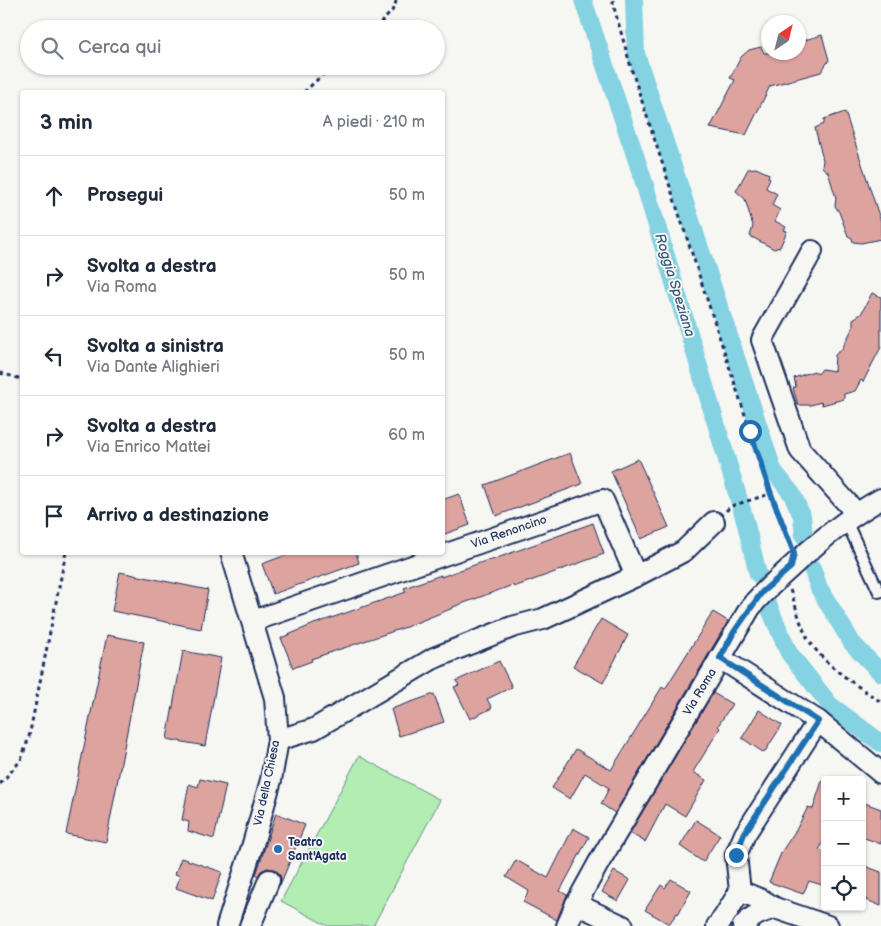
<!DOCTYPE html>
<html lang="it">
<meta charset="utf-8">
<style>
body{margin:0;font-family:"Balsamiq Sans",sans-serif;background:#f2f2f3;color:#1f2937}
.controls{position:absolute;right:15px;bottom:15px;display:grid;overflow:hidden;border-radius:5px;box-shadow:0 1px 4px #0004}
.controls button{width:45px;height:45px;display:grid;place-items:center;padding:0;border:0;border-bottom:1px solid #e0e1e3;background:#fff;color:#1f2937;font:25px sans-serif}
.compass{position:absolute;left:761px;top:15px;width:45px;height:45px;border-radius:50%;background:#fff;box-shadow:0 1px 4px #0004;rotate:35deg}
.stop{position:absolute;width:15px;height:15px;margin:-11px;border:4px solid #1f6fb2;border-radius:50%;background:#fff}
.stop.end{background:#1f6fb2;border-color:#fff;box-shadow:0 1px 5px #0008}
.list{margin:0;padding:0;list-style:none}
h2{display:flex;justify-content:space-between;align-items:center;height:65px;margin:0;padding:0 20px;font-size:21px}
h2 small{font-size:16px;font-weight:400;color:#747a83}
.list li{display:grid;grid-template-columns:32px 1fr auto;gap:15px;align-items:center;box-sizing:border-box;height:80px;padding:0 20px;border-top:1px solid #e0e1e3}
.list b{display:block;font-size:19px;white-space:nowrap}
.list p{margin:0;font-size:16px;white-space:nowrap;color:#747a83}
.list em{font-size:16px;font-style:normal;color:#747a83}
.icon{flex:none;width:28px;height:28px;fill:none;stroke:currentColor;stroke-width:2;stroke-linecap:round;stroke-linejoin:round}
.map{position:relative;flex:none;width:881px;height:926px;overflow:hidden}
.search{position:absolute;background:#fff;box-shadow:0 1px 4px #0004;left:20px;top:20px;width:425px;height:55px;display:flex;align-items:center;gap:12px;box-sizing:border-box;padding:0 18px;border-radius:28px;color:#747a83;font-size:19px}
.panel{position:absolute;background:#fff;box-shadow:0 1px 4px #0004;left:20px;top:90px;width:425px;height:465px;border-radius:5px}
.map>svg:first-child{display:block}
.green{fill:#b2edb2;stroke:#668e88}
.lines{fill:none;stroke-linecap:round;stroke-linejoin:round}
.canal{stroke:#84d2e2;stroke-width:18}
.building{fill:#dda39f;stroke:#1b2f5e}
.lane-casing{stroke:#1b2f5e;stroke-width:14}
.street-casing{stroke:#1b2f5e;stroke-width:24}
.path{stroke:#1b2f5e;stroke-width:3;stroke-dasharray:4 4;stroke-linecap:butt}
.lane{stroke:#f6f6f2;stroke-width:10}
.street{stroke:#f6f6f2;stroke-width:20}
.route{stroke:#1f6fb2;stroke-width:6}
.poi-dot{fill:#1f6fb2;stroke:#f6f6f2;stroke-width:2}
.labels{text-anchor:middle;dominant-baseline:central;stroke-width:4;stroke-linejoin:round;paint-order:stroke}
.street-label{font-size:12px;fill:#1b2f5e;stroke:#f6f6f2}
.poi-label{font-size:12px;font-weight:bold;fill:#1b2f5e;stroke:#f6f6f2;text-anchor:start}
.water-label{font-size:14px;font-style:italic;fill:#35587f;stroke:#f6f6f2}
</style>
<div class="map">
<svg width="881" height="926" viewBox="0 0 881 926">
<rect width="100%" height="100%" fill="#f6f6f2"/>
<filter id="ink" filterUnits="userSpaceOnUse"><feTurbulence type="fractalNoise" baseFrequency=".02" numOctaves="2"/><feDisplacementMap in="SourceGraphic" scale="10" xChannelSelector="R" yChannelSelector="G"/><feConvolveMatrix kernelMatrix="1 2 1 2 8 2 1 2 1" color-interpolation-filters="sRGB"/></filter>
<g filter="url(#ink)">
<path class="green" d="M 359,756 L 440,800 L 373,926 L 328,926 L 281,901 Z"/>
<g class="lines">
<g class="canal">
<path d="M 583,0 L 642,176 L 745,520 L 758,574"/>
<path d="M 634,0 L 636,54 L 773,470 L 792,494 L 802,516 L 804,536"/>
<path d="M 812,568 L 819,588 L 852,643 L 881,673"/>
<path d="M 769,607 L 789,653 L 830,705 L 881,743"/>
</g>
</g>
<g class="building">
<path d="M 822,35 L 829,60 L 821,72 L 770,86 L 746,135 L 710,128 L 735,80 L 730,78 L 741,57 L 749,50 L 761,47 L 764,53 L 798,52 L 798,42 Z"/>
<path d="M 845,112 L 881,222 L 881,239 L 861,243 L 853,242 L 852,238 L 848,236 L 839,212 L 835,206 L 836,198 L 828,172 L 822,167 L 823,160 L 815,128 L 824,124 L 824,119 Z"/>
<path d="M 756,168 L 769,174 L 768,177 L 770,178 L 766,188 L 777,194 L 772,205 L 780,210 L 775,221 L 786,227 L 784,230 L 787,231 L 780,247 L 774,249 L 750,236 L 753,226 L 745,199 L 736,191 L 748,169 Z"/>
<path d="M 872,293 L 881,297 L 881,347 L 863,382 L 861,380 L 855,391 L 844,394 L 844,399 L 822,405 L 821,402 L 811,405 L 798,405 L 793,388 L 796,387 L 794,378 L 814,371 L 818,374 L 822,369 L 834,371 L 835,355 L 842,349 L 853,327 L 853,319 L 861,314 Z"/>
<path d="M 570,453 L 582,484 L 496,516 L 485,485 Z"/>
<path d="M 638,459 L 669,527 L 641,539 L 611,471 Z"/>
<path d="M 459,494 L 470,525 L 442,535 L 442,500 Z"/>
<path d="M 593,523 L 604,554 L 514,587 L 513,585 L 453,607 L 453,608 L 406,627 L 311,659 L 312,661 L 293,668 L 281,638 L 314,624 L 406,592 L 404,588 L 441,575 L 441,577 L 488,560 L 489,561 Z"/>
<path d="M 294,552 L 356,552 L 359,563 L 273,594 L 262,564 Z"/>
<path d="M 120,572 L 208,590 L 201,629 L 112,611 Z"/>
<path d="M 713,612 L 728,621 L 615,813 L 601,804 L 609,788 L 585,773 L 570,799 L 552,788 L 576,749 L 611,770 L 662,687 L 665,689 Z"/>
<path d="M 601,619 L 628,635 L 603,683 L 573,666 Z"/>
<path d="M 107,635 L 144,642 L 106,842 L 66,834 Z"/>
<path d="M 183,651 L 221,658 L 205,746 L 167,739 Z"/>
<path d="M 499,661 L 512,687 L 487,699 L 492,708 L 470,719 L 454,687 L 459,685 L 456,681 Z"/>
<path d="M 713,693 L 732,704 L 718,726 L 720,728 L 693,772 L 706,780 L 685,816 L 665,804 L 645,842 L 630,833 Z"/>
<path d="M 434,694 L 444,722 L 399,736 L 391,709 Z"/>
<path d="M 759,710 L 782,725 L 764,753 L 742,738 Z"/>
<path d="M 200,779 L 226,785 L 214,839 L 188,831 L 189,822 L 182,820 L 189,784 L 198,787 Z"/>
<path d="M 822,781 L 825,781 L 825,839 L 819,850 L 825,852 L 825,886 L 809,881 L 803,894 L 769,882 L 782,851 L 796,830 L 808,807 L 813,809 Z"/>
<path d="M 862,802 L 881,809 L 881,844 L 862,837 Z"/>
<path d="M 276,813 L 305,825 L 280,885 L 281,878 L 279,873 L 274,869 L 267,868 L 261,871 L 258,876 L 256,875 Z"/>
<path d="M 696,820 L 720,835 L 703,862 L 680,846 Z"/>
<path d="M 573,828 L 589,837 L 560,891 L 567,895 L 557,920 L 523,902 L 529,891 L 506,877 L 516,860 L 548,878 Z"/>
<path d="M 181,858 L 222,872 L 212,901 L 176,888 L 180,876 L 175,874 Z"/>
<path d="M 862,865 L 881,872 L 881,906 L 862,898 Z"/>
<path d="M 614,871 L 630,880 L 618,901 L 602,892 Z"/>
<path d="M 671,879 L 691,891 L 678,914 L 677,913 L 669,924 L 645,910 L 661,885 L 665,888 Z"/>
</g>
<g class="lines">
<g class="lane-casing">
<path id="lane" d="M 846,521 L 879,592 L 881,591"/>
</g>
<g class="street-casing">
<g id="street">
<path d="M 812,251 L 762,340 L 800,450 L 856,513"/>
<path d="M 253,621 L 603,500 L 636,576"/>
<path d="M 720,658 L 818,721 L 881,773"/>
<path d="M 818,721 L 745,834 L 736,855 L 740,891 L 762,900 L 775,908 L 828,926"/>
<path d="M 278,740 L 314,729 L 434,658 L 512,627 L 543,619 L 636,576 L 684,551 L 714,522"/>
<path d="M 576,904 L 623,926"/>
<path d="M 227,926 L 253,844 L 271,780 L 278,740 L 275,698 L 231,552"/>
<path d="M 250,926 L 269,880"/>
<path d="M 567,926 L 576,904 L 598,864 L 750,608 C 763,591 776,581 791,567 C 819,541 848,517 881,499"/>
<path d="M 717,926 L 724,917 L 740,891"/>
<path d="M 743,926 C 752,915 762,912 775,908"/>
</g>
</g>
<g class="path">
<path d="M 613,0 L 613,4 L 632,71 L 771,494 L 790,543"/>
<path d="M 375,29 L 392,11 L 396,2 L 395,0"/>
<path d="M 304,92 L 332,66"/>
<path d="M 0,373 L 22,379"/>
<path d="M 726,511 L 731,506 L 770,494"/>
<path d="M 790,590 C 796,605 799,621 806,635 C 822,665 854,683 881,702"/>
<path d="M 0,784 L 21,760 L 29,737 L 66,552"/>
</g>
<use href="#lane" class="lane"/>
<use href="#street" class="street"/>
</g>
</g>
<g class="lines" filter="url(#ink)">
<path class="route" d="M 736,855 L 744,834 L 818,721 L 720,658 L 734,632 L 762,592 L 791,567 L 794,553 L 771,494 L 750,431"/>
</g>
<circle class="poi-dot" cx="278" cy="849" r="5"/>
<g class="labels">
<g class="street-label">
<text transform="translate(509 532) rotate(-19)">Via Renoncino</text>
<text transform="translate(700 692) rotate(-59)">Via Roma</text>
<text transform="translate(267 783) rotate(-78)">Via della Chiesa</text>
</g>
<g class="poi-label">
<text x="288" y="842">Teatro<tspan x="288" dy="14">Sant'Agata</tspan></text>
</g>
<g class="water-label">
<text transform="translate(675 285) rotate(73)">Roggia Speziana</text>
</g>
</g>
</svg>
<div class="controls">
<button>+</button>
<button>−</button>
<button><svg class="icon" aria-label="locate" viewBox="0 0 24 24"><circle cx="12" cy="12" r="6"/><path d="M12 2v4M12 18v4M2 12h4M18 12h4"/></svg></button>
</div>
<svg class="compass" viewBox="-18 -18 36 36"><path d="M0-13l5 13h-10z" fill="#e53935"/><path d="M0 13l5-13h-10z" fill="#747a83"/></svg>
<div class="stop" style="left:750px;top:431px"></div>
<div class="stop end" style="left:736px;top:855px"></div>
<div class="search"><svg class="icon" aria-label="search" viewBox="0 0 24 24"><circle cx="10" cy="10" r="6"/><path d="M15 15l6 6"/></svg>Cerca qui</div>
<section class="panel">
<h2>3 min<small>A piedi · 210 m</small></h2>
<ul class="list">
<li><svg class="icon" aria-label="ahead" viewBox="0 0 24 24"><path d="M12 20V5M6 11l6-6 6 6"/></svg><div><b>Prosegui</b></div><em>50 m</em></li>
<li><svg class="icon" aria-label="right" viewBox="0 0 24 24"><path d="M7 20v-9h11M14 6l5 5-5 5"/></svg><div><b>Svolta a destra</b><p>Via Roma</p></div><em>50 m</em></li>
<li><svg class="icon" aria-label="left" viewBox="0 0 24 24"><path d="M17 20v-9H6M10 6l-5 5 5 5"/></svg><div><b>Svolta a sinistra</b><p>Via Dante Alighieri</p></div><em>50 m</em></li>
<li><svg class="icon" aria-label="right" viewBox="0 0 24 24"><path d="M7 20v-9h11M14 6l5 5-5 5"/></svg><div><b>Svolta a destra</b><p>Via Enrico Mattei</p></div><em>60 m</em></li>
<li><svg class="icon" aria-label="arrive" viewBox="0 0 24 24"><path d="M6 21V4h12l-3 4 3 4H6"/></svg><div><b>Arrivo a destinazione</b></div></li>
</ul>
</section>
</div>
